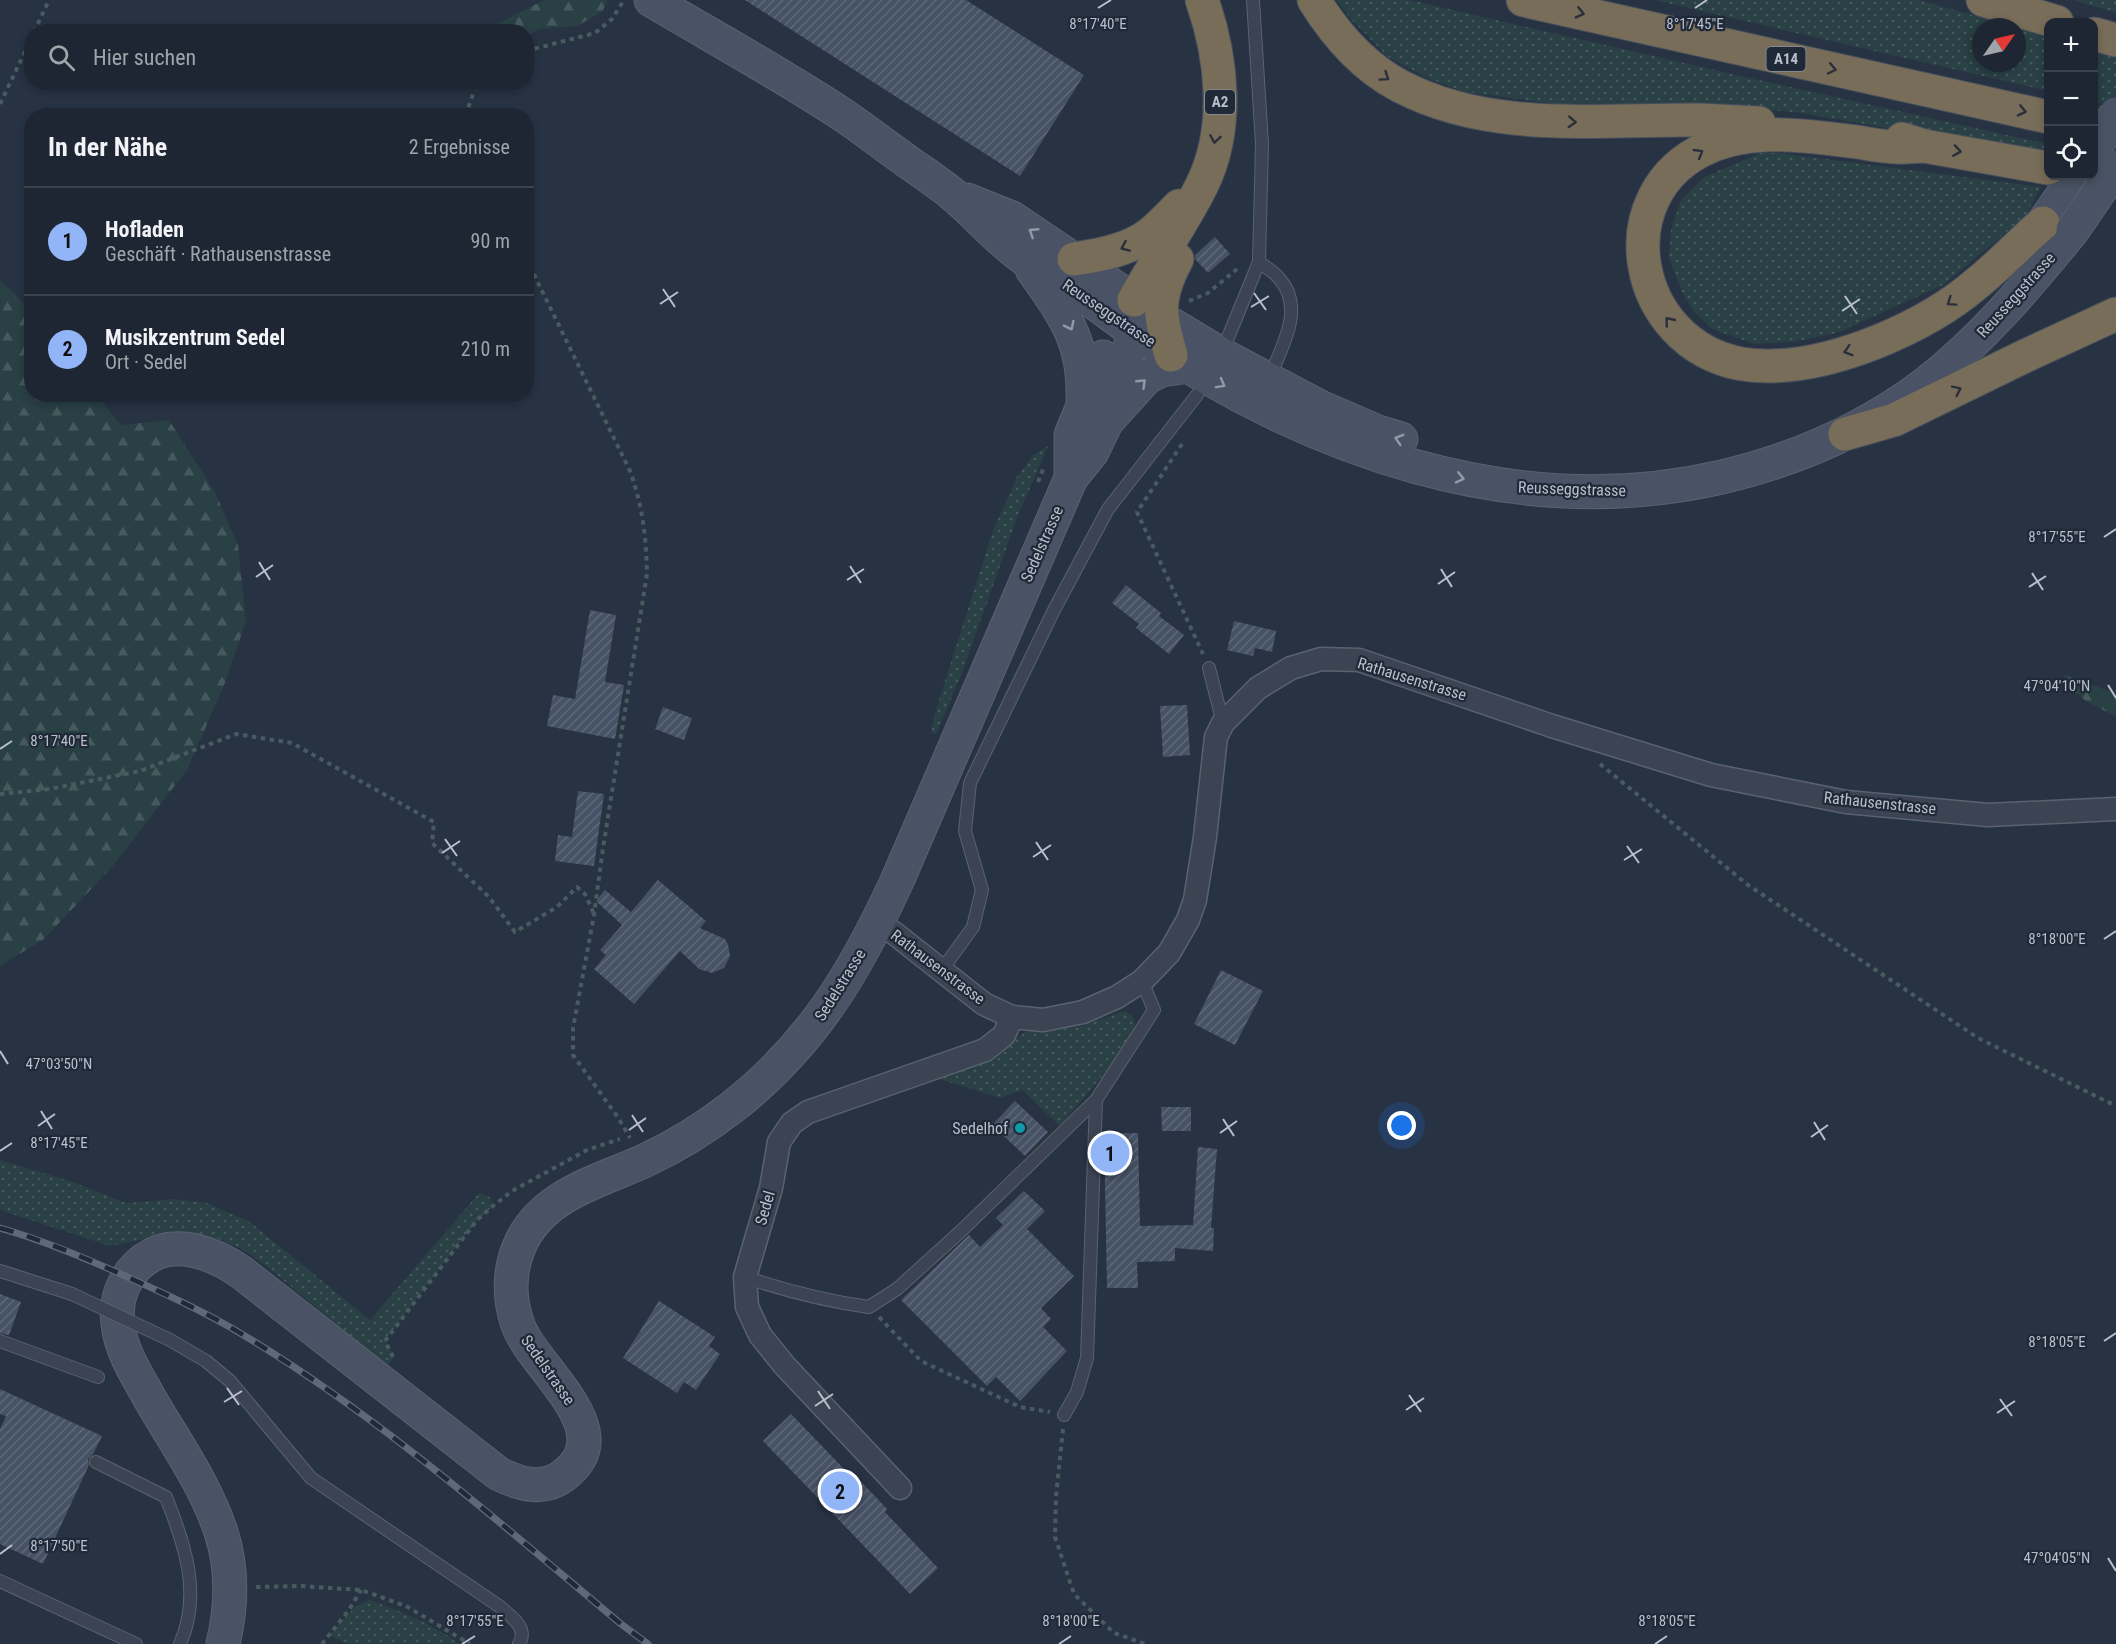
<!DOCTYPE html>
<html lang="de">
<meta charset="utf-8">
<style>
body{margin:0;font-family:"Roboto Condensed",sans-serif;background:#252e3a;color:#f1f3f6}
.controls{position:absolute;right:18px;top:18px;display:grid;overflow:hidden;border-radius:12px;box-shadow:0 3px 9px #0003}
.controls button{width:54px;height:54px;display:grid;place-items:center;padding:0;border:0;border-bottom:2px solid #3b434d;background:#1d2632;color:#f1f3f6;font:30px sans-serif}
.compass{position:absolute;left:1972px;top:18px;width:54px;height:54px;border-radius:50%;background:#1d2632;box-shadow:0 3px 9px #0003;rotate:56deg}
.you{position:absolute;left:1402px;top:1126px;width:21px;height:21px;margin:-15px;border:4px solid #fff;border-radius:50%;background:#1a73e8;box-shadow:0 0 0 9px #1a73e833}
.badge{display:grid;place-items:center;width:39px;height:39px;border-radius:50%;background:#92b5f8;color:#111;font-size:20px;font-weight:700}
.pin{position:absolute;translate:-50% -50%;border:3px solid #fff;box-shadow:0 2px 6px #0006}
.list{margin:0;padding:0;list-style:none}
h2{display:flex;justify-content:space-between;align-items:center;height:78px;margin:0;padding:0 24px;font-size:26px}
h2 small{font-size:20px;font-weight:400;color:#a0a5ac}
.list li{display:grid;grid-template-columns:39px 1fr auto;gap:18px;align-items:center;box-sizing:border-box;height:108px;padding:0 24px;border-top:2px solid #3b434d}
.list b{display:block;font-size:22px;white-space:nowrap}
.list p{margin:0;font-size:20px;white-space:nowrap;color:#a0a5ac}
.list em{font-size:20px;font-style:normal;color:#a0a5ac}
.icon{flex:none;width:33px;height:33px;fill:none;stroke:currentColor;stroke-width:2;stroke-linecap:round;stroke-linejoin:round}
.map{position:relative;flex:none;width:2116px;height:1644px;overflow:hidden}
.search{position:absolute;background:#1d2632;box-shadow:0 3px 9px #0003;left:24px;top:24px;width:510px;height:66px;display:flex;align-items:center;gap:15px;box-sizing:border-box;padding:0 21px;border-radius:24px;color:#a0a5ac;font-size:22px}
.panel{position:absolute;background:#1d2632;box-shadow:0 3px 9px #0003;left:24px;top:108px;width:510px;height:294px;border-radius:24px}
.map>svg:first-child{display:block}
.grass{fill:url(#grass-dots)}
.forest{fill:url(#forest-firs)}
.building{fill:url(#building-hatch)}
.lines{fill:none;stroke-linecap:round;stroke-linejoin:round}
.lane-casing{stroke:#5a6270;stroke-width:14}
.street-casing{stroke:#5a6270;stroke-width:25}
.secondary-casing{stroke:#5a6270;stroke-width:35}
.highway-casing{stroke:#464f5d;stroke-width:35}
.path{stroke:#485c60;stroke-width:4;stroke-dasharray:4.5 4.5;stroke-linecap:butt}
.lane{stroke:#3c4453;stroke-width:12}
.street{stroke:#3c4453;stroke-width:22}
.secondary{stroke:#4a5365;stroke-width:33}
.highway{stroke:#786d59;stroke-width:33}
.rail-casing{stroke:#5e6879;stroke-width:7}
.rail{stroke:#202938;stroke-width:4.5;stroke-dasharray:14;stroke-linecap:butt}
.lane-bridge-casing{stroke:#5a6270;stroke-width:14;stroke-linecap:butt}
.secondary-bridge-casing{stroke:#5a6270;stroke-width:35;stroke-linecap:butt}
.lane-bridge{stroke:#3c4453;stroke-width:12}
.secondary-bridge{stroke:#4a5365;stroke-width:33}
.oneway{stroke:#29303b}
.oneway2{stroke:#9299a8}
.ticks{fill:none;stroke:#b9bfcc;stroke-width:2}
.culture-dot{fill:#0f9aa8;stroke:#202938;stroke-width:2}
.labels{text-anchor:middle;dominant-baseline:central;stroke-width:4.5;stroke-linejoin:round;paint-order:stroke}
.shield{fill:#202938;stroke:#8b92a0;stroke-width:1.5}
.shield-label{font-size:15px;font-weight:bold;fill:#b9bfcc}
.street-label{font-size:16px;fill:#b9bfcc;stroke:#202938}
.poi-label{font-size:16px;fill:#b9bfcc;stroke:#202938;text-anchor:end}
.ticks-label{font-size:15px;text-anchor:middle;fill:#b9bfcc;stroke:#202938;stroke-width:4.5;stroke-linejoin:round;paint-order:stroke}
</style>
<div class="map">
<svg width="2116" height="1644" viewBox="0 0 2116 1644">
<defs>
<pattern id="grass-dots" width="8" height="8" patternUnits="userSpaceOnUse" patternTransform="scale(1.5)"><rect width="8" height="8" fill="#294044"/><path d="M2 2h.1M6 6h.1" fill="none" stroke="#465a5e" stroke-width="1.8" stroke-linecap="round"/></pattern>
<pattern id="forest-firs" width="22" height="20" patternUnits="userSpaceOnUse" patternTransform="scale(1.5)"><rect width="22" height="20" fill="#294044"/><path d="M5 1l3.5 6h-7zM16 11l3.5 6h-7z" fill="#465a5e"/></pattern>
<pattern id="building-hatch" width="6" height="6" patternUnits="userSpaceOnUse" patternTransform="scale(1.5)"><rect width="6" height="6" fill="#465265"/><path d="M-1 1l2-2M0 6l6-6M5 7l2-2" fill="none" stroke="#5f697a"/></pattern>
</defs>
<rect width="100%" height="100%" fill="#273243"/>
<g class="grass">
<path d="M 1337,0 L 1410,0 L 1754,79 L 2048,144 L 2048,157 L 1802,113 L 1758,109 L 1581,107 L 1465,92 L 1427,78 L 1388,57 L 1349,17 Z"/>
<path d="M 1654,0 L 1920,0 L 2014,27 L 1981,27 L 1981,63 L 2017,63 L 2017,28 L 2048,37 L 2048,91 Z"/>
<path d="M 2073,0 L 2116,0 L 2116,13 Z"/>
<path d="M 2094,50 L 2116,56 L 2116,107 L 2094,102 Z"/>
<path d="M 1760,153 L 1779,153 L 2041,187 L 2026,216 L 1943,285 L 1837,333 L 1793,342 L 1754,344 L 1712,329 L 1693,311 L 1682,292 L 1669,258 L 1671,229 L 1681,200 L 1704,177 Z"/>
<path d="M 1048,446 L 1017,518 L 962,673 L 936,734 L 931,733 L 935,713 L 993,530 L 1017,477 L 1033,455 Z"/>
<path d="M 1124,1011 C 1130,1014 1135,1016 1135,1024 C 1135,1042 1074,1109 1060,1126 L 1022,1090 L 1000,1098 L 933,1077 L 1004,1048 L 1026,1031 L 1062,1029 L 1082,1026 Z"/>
<path d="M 0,1160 L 73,1182 L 126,1203 L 174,1199 L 207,1203 L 250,1222 L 370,1320 L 479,1193 L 490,1197 L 493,1206 L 477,1220 L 385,1340 L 394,1357 L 387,1366 L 266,1266 L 243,1250 L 218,1239 L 198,1234 L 155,1237 L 110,1246 L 0,1210 Z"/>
<path d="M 369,1600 C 396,1609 438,1626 459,1644 L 348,1644 L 329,1635 L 355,1607 Z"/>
</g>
<g class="forest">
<path d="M 544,0 L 608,0 L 602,12 L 577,26 L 539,29 L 527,36 L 526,32 L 484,31 Z"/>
<path d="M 0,280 L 16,295 L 31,314 L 32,394 L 96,395 L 121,425 L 169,420 L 215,492 L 238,545 L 246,621 L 225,683 L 187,770 L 112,867 L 44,939 L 0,966 Z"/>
<path d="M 2067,675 L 2116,694 L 2116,717 L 2086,701 L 2065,685 L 2064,676 Z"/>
</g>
<g class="building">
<path d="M 745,0 L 966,0 L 1084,75 L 1020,176 Z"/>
<path d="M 1215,237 L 1230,254 L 1208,273 L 1195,259 L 1195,255 Z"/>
<path d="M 1126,585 L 1161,613 L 1159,616 L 1184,635 L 1169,654 L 1136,628 L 1139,624 L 1112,603 Z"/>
<path d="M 590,610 L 616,615 L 605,682 L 624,685 L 615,739 L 547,726 L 553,695 L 575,699 Z"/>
<path d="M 1234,621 L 1276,631 L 1272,652 L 1255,648 L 1253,656 L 1227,650 Z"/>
<path d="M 1187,705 L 1190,755 L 1163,757 L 1160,706 Z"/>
<path d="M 663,707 L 692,718 L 684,740 L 655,729 Z"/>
<path d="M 578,791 L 604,794 L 594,866 L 555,861 L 558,835 L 572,837 Z"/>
<path d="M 658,880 L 706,921 L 700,928 L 725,939 L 728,944 L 730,956 L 724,968 L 712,973 L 699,969 L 680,951 L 634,1004 L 594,969 L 606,955 L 600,950 L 622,925 L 596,901 L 605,890 L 631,912 Z"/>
<path d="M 1221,970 L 1263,991 L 1235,1045 L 1194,1024 Z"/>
<path d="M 1015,1101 L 1048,1132 L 1025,1156 L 992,1125 Z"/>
<path d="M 1161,1107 L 1191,1107 L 1191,1131 L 1162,1131 Z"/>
<path d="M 1138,1133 L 1140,1226 L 1193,1225 L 1198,1147 L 1217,1149 L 1211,1228 L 1214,1228 L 1213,1251 L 1175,1248 L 1175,1261 L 1137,1262 L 1138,1288 L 1107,1288 L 1104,1134 Z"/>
<path d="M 1024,1191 L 1045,1211 L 1027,1229 L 1074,1276 L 1041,1308 L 1051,1319 L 1043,1327 L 1067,1351 L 1020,1401 L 996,1377 L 987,1386 L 901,1300 L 969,1235 L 980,1247 L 1003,1225 L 996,1218 Z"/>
<path d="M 0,1294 L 21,1302 L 9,1335 L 0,1333 Z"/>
<path d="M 659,1301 L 715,1337 L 709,1346 L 720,1354 L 696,1390 L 684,1382 L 677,1393 L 623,1358 Z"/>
<path d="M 0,1389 L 102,1436 L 93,1454 L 88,1459 L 89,1465 L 43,1564 L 0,1544 L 0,1429 L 6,1416 L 0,1414 Z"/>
<path d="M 791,1414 L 848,1473 L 850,1470 L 887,1509 L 885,1512 L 938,1568 L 910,1594 L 763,1441 Z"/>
</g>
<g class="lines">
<g class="lane-casing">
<g id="lane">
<path d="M 1259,262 C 1265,267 1273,271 1278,277 C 1307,308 1281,347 1269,379"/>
<path d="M 1227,340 L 1259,262 L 1262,144 L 1253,0"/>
<path d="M 1209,668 L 1223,723"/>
<path d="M 941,971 L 973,927 L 982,890 L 965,831 L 970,783 L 1054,610 L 1108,509 L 1197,395"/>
<path d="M 0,1271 L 72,1294"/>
<path d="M 745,1277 C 786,1291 826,1301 869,1307 L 897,1289 L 960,1232 L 1096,1100 L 1154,1010 L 1142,981"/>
<path d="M 170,1340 L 206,1361 L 230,1381 L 311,1478 L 499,1606 C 510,1616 529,1627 519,1644"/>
<path d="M 0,1341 L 98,1377"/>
<path d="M 1064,1415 L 1077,1392 L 1087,1358 L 1096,1100"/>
<path d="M 96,1462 L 166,1497 C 185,1545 202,1594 180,1644"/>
<path d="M 0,1581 L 136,1644"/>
</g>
</g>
<g class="street-casing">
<g id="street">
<path d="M 877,923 L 894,933 L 984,1004 L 1012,1017 L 1043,1020 L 1083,1012 L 1117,997 L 1142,981 L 1169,953 L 1188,920 L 1195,900 L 1205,837 L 1216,737 L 1223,723 L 1258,688 L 1291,668 L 1321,659 L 1359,660 L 1552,726 L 1711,775 L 1846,802 L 1988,815 L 2116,809"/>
<path d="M 900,1488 L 785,1366 L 760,1335 L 747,1307 L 745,1277 L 771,1188 L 779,1142 L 792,1123 L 808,1112 L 985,1050 L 1004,1035 L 1012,1017"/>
</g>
</g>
<g class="secondary-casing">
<g id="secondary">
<path d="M 651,0 C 715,38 781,74 843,115 C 864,129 884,145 904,159 C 919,170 936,181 951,193 C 977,214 997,240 1025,259 C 1043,272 1063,281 1081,294 C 1100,306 1117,320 1135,332 C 1307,449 1514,525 1722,477 C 1794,460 1864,430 1924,385 C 1981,341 2028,285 2073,230"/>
<path d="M 967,200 L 1012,218 L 1156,315 L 1222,355 L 1320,407 L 1378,432 L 1401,439"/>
<path d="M 2030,249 L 2043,223 L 2076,176"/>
<path d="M 1032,269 C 1063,314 1085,340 1083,399"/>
<path d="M 1108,420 L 1147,377 L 1161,370 L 1189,366"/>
<path d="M 1071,478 L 1071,435 L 1103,357"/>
<path d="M 223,1644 C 232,1606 233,1569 221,1532 C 205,1484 175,1442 150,1399 C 137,1375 121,1352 118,1324 C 114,1297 127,1268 152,1255 C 181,1240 216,1255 241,1272 L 499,1474 C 520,1484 543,1491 563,1476 C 625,1430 531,1368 517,1322 C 509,1298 509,1271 519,1247 C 541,1194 599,1182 646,1160 C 676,1146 705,1128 731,1108 C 812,1045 855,972 897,881 L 1071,478 L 1092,452 L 1107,421 L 1112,387 L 1134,338 L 1137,324 L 1134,300"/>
</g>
</g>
<g class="highway-casing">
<g id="highway">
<path d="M 1314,0 C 1335,34 1364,67 1400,86 C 1491,134 1601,119 1700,120 C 1720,121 1739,122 1759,123"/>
<path d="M 1523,0 L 2048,117"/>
<path d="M 1983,0 L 2057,22"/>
<path d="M 2094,34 L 2116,40"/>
<path d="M 1902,139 L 1924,146 L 2048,168"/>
<path d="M 1924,146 C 1915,146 1906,148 1897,147 C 1884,147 1870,144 1857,142 C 1809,136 1755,127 1709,147 C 1604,192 1631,344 1742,364 C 1787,371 1837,358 1879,341 C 1913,327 1948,308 1976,284 C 2000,265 2020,243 2043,223"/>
<path d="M 1074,259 C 1101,255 1129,250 1151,233 C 1161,225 1170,215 1179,206"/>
<path d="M 1134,300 C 1156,261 1182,225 1202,185 C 1230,128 1222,57 1202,0"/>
<path d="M 1171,355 C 1159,313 1156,299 1177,259"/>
<path d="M 1845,434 L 1894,420 L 2025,356 L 2116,314"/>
</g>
</g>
<g class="path">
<path d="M 34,32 L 49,0"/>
<path d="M 526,51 L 595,33 L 612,19 L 624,0"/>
<path d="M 0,104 L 32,37"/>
<path d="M 467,116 L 467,111 L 476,86 L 480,82"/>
<path d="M 526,258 L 630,471 C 643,508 646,535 647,574 L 603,848 L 594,915 L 573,1028 L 573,1055 L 619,1119 L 630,1138"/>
<path d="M 1189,301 L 1208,293 L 1237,269"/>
<path d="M 1182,444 L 1137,512 L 1203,654"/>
<path d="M 1038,482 L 1044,467"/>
<path d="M 1600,764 L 1748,885 L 1978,1038 L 2116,1106"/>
<path d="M 0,794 L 50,789 L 140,771 L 236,734 L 292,743 L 434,822 L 432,843 L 489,897 L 515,932 L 557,907 L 577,887 L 585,894 L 594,914"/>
<path d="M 879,1317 L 921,1361 L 1020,1407 L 1050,1412"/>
<path d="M 393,1357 L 385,1341 L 477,1220 L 493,1206 L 512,1191 L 587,1150 L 620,1139"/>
<path d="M 1063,1429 L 1056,1496 L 1055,1537 L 1074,1594 L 1114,1633 L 1145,1644"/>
<path d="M 256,1587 L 300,1586 L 361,1590 L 406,1606 L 470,1644"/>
<path d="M 322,1644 L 349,1610 L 361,1590"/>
</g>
<use href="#lane" class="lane"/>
<use href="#street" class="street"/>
<use href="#secondary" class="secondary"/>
<use href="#highway" class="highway"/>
<g class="rail-casing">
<path id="rail" d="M 0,1228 C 43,1240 83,1257 123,1275 C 165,1294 206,1312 245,1336 C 381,1418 500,1523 621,1624 L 648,1644"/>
</g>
<use href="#rail" class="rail"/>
<g class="lane-bridge-casing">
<path id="lane-bridge" d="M 72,1294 L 170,1340"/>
</g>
<g class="secondary-bridge-casing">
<g id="secondary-bridge">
<path d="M 2094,149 L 2116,114"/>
<path d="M 2073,230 L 2116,167"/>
</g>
</g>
<use href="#lane-bridge" class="lane-bridge"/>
<use href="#secondary-bridge" class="secondary-bridge"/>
</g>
<defs><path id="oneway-chevron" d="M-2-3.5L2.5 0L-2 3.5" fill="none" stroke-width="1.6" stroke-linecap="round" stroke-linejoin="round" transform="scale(1.5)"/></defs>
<g class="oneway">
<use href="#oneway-chevron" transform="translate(1580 13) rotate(13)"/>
<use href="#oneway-chevron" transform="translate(1832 69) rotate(12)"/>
<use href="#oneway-chevron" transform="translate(1385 77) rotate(34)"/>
<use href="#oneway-chevron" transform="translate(2022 111) rotate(13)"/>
<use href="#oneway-chevron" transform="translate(1572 122) rotate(3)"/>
<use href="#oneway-chevron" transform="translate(1215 139) rotate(99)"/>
<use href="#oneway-chevron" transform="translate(1957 151) rotate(9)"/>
<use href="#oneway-chevron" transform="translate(1699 153) rotate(-30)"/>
<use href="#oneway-chevron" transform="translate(1125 247) rotate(157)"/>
<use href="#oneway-chevron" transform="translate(1951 302) rotate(145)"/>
<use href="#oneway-chevron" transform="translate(1669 321) rotate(-129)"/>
<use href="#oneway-chevron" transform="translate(1848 351) rotate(163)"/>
<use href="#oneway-chevron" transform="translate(1957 390) rotate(-26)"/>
</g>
<g class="oneway2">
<use href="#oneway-chevron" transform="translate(1033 232) rotate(-147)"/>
<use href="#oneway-chevron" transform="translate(1070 326) rotate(64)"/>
<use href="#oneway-chevron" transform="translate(1142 383) rotate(-44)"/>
<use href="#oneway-chevron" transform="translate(1221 384) rotate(29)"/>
<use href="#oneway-chevron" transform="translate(1399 439) rotate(-163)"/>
<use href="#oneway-chevron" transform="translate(1460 478) rotate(13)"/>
</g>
<path class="ticks" d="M 1098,8 L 1111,0M 1695,8 L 1707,0M 663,289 L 675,307M 1254,293 L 1266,310M 1845,296 L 1857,314M 660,304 L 678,292M 1251,307 L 1269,296M 1842,311 L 1860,299M 2104,537 L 2116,529M 259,562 L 270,580M 850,566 L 861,583M 1441,569 L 1452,587M 2032,573 L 2043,590M 256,577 L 273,565M 847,580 L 864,569M 1438,584 L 1455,572M 2029,587 L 2046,576M 2108,685 L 2116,698M 0,749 L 12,741M 445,839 L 457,856M 1036,842 L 1048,860M 1627,846 L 1639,863M 442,853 L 460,841M 1033,857 L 1051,845M 1624,860 L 1642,849M 2104,939 L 2116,931M 0,1051 L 8,1064M 41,1111 L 52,1129M 632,1115 L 643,1132M 1223,1119 L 1234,1136M 1814,1122 L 1825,1140M 38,1126 L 55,1114M 629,1130 L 646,1118M 1220,1133 L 1237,1121M 1811,1137 L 1828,1125M 0,1151 L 12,1143M 2104,1341 L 2116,1333M 227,1388 L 239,1405M 818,1391 L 830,1409M 1409,1395 L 1421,1412M 2000,1399 L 2012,1416M 224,1402 L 242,1391M 815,1406 L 833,1394M 1406,1410 L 1424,1398M 1997,1413 L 2015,1401M 0,1554 L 12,1545M 2108,1558 L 2116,1571M 462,1644 L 475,1636M 1059,1644 L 1071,1636M 1655,1644 L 1667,1636"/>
<circle class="culture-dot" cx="1020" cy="1128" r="6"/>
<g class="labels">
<g class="shield">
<rect x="1766.5" y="47" width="39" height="24" rx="4.5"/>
<rect x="1205" y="90" width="30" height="24" rx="4.5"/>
</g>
<g class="shield-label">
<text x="1786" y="59">A14</text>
<text x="1220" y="102">A2</text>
</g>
<g class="street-label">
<text transform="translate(2016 295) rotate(-48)">Reusseggstrasse</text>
<text transform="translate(1109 313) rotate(34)">Reusseggstrasse</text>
<text transform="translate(1572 489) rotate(2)">Reusseggstrasse</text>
<text transform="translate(1042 544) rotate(-66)">Sedelstrasse</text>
<text transform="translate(1412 679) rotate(17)">Rathausenstrasse</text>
<text transform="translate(1880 803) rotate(6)">Rathausenstrasse</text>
<text transform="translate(938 967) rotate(37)">Rathausenstrasse</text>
<text transform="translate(840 985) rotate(-58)">Sedelstrasse</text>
<text transform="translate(765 1208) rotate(-74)">Sedel</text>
<text transform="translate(548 1370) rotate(55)">Sedelstrasse</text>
</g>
<g class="poi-label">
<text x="1008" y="1128">Sedelhof</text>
</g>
</g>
<g class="ticks-label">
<text x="1098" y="29">8°17'40"E</text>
<text x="1695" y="29">8°17'45"E</text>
<text x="2057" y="542">8°17'55"E</text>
<text x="2057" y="691">47°04'10"N</text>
<text x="59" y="746">8°17'40"E</text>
<text x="2057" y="944">8°18'00"E</text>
<text x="59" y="1069">47°03'50"N</text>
<text x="59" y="1148">8°17'45"E</text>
<text x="2057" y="1347">8°18'05"E</text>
<text x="59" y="1551">8°17'50"E</text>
<text x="2057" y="1563">47°04'05"N</text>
<text x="475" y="1626">8°17'55"E</text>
<text x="1071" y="1626">8°18'00"E</text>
<text x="1667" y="1626">8°18'05"E</text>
</g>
</svg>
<div class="controls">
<button>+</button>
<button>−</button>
<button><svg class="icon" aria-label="locate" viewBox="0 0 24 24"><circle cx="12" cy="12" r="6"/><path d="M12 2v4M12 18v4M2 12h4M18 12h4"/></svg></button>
</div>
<svg class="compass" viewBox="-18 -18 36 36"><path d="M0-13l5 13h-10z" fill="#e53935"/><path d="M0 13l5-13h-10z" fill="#a0a5ac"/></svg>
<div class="you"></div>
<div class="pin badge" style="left:1110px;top:1153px">1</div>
<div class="pin badge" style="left:840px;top:1491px">2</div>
<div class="search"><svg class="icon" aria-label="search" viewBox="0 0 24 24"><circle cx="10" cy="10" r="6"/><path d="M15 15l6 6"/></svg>Hier suchen</div>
<section class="panel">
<h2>In der Nähe<small>2 Ergebnisse</small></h2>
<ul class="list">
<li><span class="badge">1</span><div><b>Hofladen</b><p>Geschäft · Rathausenstrasse</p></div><em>90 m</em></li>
<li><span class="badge">2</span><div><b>Musikzentrum Sedel</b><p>Ort · Sedel</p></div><em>210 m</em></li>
</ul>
</section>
</div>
